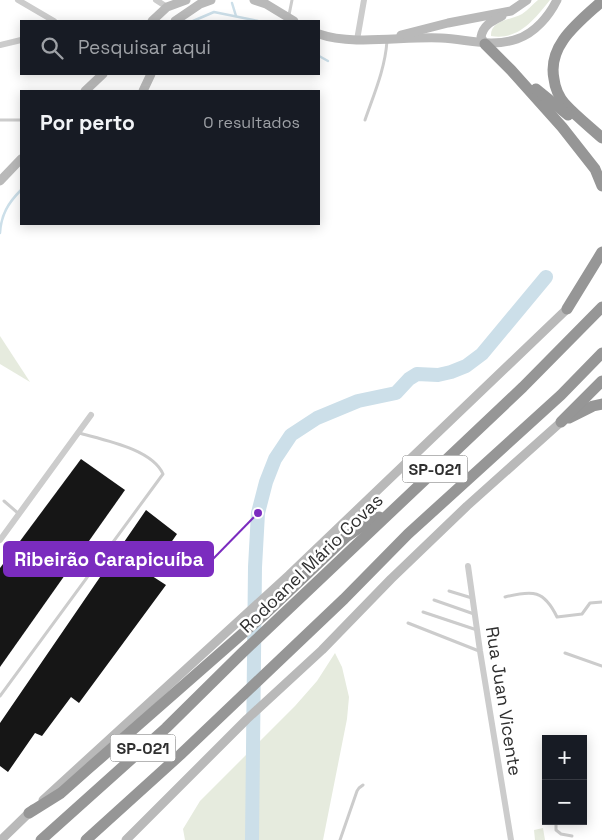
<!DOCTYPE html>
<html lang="pt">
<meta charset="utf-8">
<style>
body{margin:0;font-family:"Space Grotesk",sans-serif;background:#20242c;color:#f1f3f6}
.controls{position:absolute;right:15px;bottom:15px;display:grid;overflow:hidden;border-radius:0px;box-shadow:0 2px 12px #0003}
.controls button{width:45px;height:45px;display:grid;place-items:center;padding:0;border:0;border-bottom:1px solid #363941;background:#171b24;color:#f1f3f6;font:25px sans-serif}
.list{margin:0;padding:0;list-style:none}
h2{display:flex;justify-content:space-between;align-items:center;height:65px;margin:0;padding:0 20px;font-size:21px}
h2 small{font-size:16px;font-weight:400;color:#9ea1a6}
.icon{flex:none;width:28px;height:28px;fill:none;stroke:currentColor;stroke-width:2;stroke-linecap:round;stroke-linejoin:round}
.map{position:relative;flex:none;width:602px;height:840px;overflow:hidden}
.search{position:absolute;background:#171b24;box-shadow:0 2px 12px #0003;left:20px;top:20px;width:300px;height:55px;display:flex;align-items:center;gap:12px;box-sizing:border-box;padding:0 18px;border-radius:0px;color:#9ea1a6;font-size:19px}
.panel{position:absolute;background:#171b24;box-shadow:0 2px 12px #0003;left:20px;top:90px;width:300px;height:135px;border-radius:0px}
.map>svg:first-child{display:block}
.green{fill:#e6ebde}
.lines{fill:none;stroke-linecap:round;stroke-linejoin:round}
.stream{stroke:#ccdfe9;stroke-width:2.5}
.river{stroke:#ccdfe9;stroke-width:14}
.building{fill:#161616}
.lane{stroke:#ccc;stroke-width:3}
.street{stroke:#ccc;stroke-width:6}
.secondary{stroke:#b9b9b9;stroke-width:9}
.highway{stroke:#969696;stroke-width:11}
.labels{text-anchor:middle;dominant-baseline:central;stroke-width:5;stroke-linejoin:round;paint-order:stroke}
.shield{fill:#fff;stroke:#6d6d6d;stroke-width:1}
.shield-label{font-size:16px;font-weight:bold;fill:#2f2f2f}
.street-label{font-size:18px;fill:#2f2f2f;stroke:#fff}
.leader{fill:none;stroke:#7b2cbf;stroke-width:2}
.callout-dot{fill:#7b2cbf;stroke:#fff;stroke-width:2}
.callout{fill:#7b2cbf;stroke:#7b2cbf;stroke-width:2}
.callout-label{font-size:19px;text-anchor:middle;font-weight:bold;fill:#fff}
</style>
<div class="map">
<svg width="602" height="840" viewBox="0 0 602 840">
<rect width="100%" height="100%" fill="#fff"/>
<g class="green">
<path d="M 538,0 L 550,0 C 535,19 518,41 491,36 C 490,20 512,20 522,14 C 528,10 533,4 538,0 Z"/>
<path d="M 0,336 L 30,382 L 0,364 Z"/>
<path d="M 335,653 L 342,667 L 349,697 L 347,719 L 323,840 L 185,840 L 183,829 L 200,801 L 295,706 L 317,681 Z"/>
<path d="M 543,828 L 545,840 L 535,840 L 534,830 Z"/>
</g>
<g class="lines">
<g class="stream">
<path d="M 232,3 L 236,16"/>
<path d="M 193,21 L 214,12 L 258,21"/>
<path d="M 319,56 L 328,61"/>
<path d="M 0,233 C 1,215 8,203 21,190"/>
</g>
<path class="river" d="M 252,840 L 255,567 L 258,513 L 266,482 L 275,459 L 291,435 L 317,418 L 358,401 L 396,393 L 409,379 L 417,374 L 438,375 L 451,372 L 466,366 L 482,354 L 546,277"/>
</g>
<g class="building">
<path d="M 81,459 L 125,490 L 0,667 L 0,568 Z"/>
<path d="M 146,510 L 177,534 L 149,574 L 166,585 L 79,703 L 71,697 L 42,736 L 35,733 L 8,772 L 0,766 L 0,723 Z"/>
</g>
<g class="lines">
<g class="lane">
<path d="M 289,15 L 292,0"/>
<path d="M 0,120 L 21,120"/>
<path d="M 365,120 C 374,94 385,69 387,41"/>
<path d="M 4,501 L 19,514"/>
<path d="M 449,591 L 472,598"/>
<path d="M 505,597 C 533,590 544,590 557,617 L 582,614 L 590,603 L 602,602"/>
<path d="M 434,600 L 474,614"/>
<path d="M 423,612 L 477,630"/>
<path d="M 408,623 L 479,651"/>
<path d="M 565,653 L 602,666"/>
<path d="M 0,696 L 163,474 C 152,449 104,440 79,433"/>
<path d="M 556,821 L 556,830 L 561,834 L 572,836"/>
<path d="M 340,840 L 357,791 L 359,788 L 363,785"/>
</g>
<g class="street">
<path d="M 18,0 L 54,21"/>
<path d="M 156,0 L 167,7"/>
<path d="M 357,40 L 364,0"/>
<path d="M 0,45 L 21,40"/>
<path d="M 0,540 L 91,415"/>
<path d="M 468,566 L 480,651 L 511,840"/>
</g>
<g class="secondary">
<path d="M 254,0 L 266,4 L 294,21"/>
<path d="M 152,21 L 167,7 L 186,0"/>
<path d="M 175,21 L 200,4 L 211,0"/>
<path d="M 319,34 C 353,46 404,36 441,38 C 467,39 491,48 517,39 C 535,33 549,16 557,0"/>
<path d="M 401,35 L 448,23 L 511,11 L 527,0"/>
<path d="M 485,44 L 481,37 C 483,25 492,21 502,16"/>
<path d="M 85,91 L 103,74"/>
<path d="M 143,91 L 151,74"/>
<path d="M 0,181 L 21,159"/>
<path d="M 43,800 L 289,575 L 567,309"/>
<path d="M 1,840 L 33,809"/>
<path d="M 126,840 L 247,719 L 322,650 L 391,579 L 467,506 L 561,422"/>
</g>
<g class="highway">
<path d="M 602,1 C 579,22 547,45 554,79 C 555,88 559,97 565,104 C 576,116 590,127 602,138"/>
<path d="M 485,44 L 511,70 L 562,127 L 595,169 L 602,186"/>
<path d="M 536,89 L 568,115"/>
<path d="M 567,309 L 602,252"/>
<path d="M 569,418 L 593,406 L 602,404"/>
<path d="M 561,422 L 602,381"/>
<path d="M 29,813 L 61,793 L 88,769 L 266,613 L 346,537 L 368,522 L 379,517"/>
<path d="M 41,840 L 166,728 L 242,653 L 523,387 L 602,307"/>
<path d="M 86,840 L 180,755 L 344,599 L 408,534 L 561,395 L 602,353"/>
</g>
</g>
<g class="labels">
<g class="shield">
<rect x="402.5" y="455.5" width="65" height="27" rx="4"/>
<rect x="110.5" y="734.5" width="65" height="27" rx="4"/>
</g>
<g class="shield-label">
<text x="435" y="469">SP-021</text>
<text x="143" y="748">SP-021</text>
</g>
<g class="street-label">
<text transform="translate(311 563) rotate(-44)">Rodoanel Mário Covas</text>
<text transform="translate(504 701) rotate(81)">Rua Juan Vicente</text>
</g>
</g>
<path class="leader" d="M258 513L213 559"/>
<circle class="callout-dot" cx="258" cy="513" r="5"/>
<rect class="callout" x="4" y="542" width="209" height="34" rx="5"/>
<g class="callout-label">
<text x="109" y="566">Ribeirão Carapicuíba</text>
</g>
</svg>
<div class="controls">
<button>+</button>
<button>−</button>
</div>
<div class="search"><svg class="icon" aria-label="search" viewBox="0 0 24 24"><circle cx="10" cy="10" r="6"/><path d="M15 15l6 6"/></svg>Pesquisar aqui</div>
<section class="panel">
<h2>Por perto<small>0 resultados</small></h2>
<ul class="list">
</ul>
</section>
</div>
